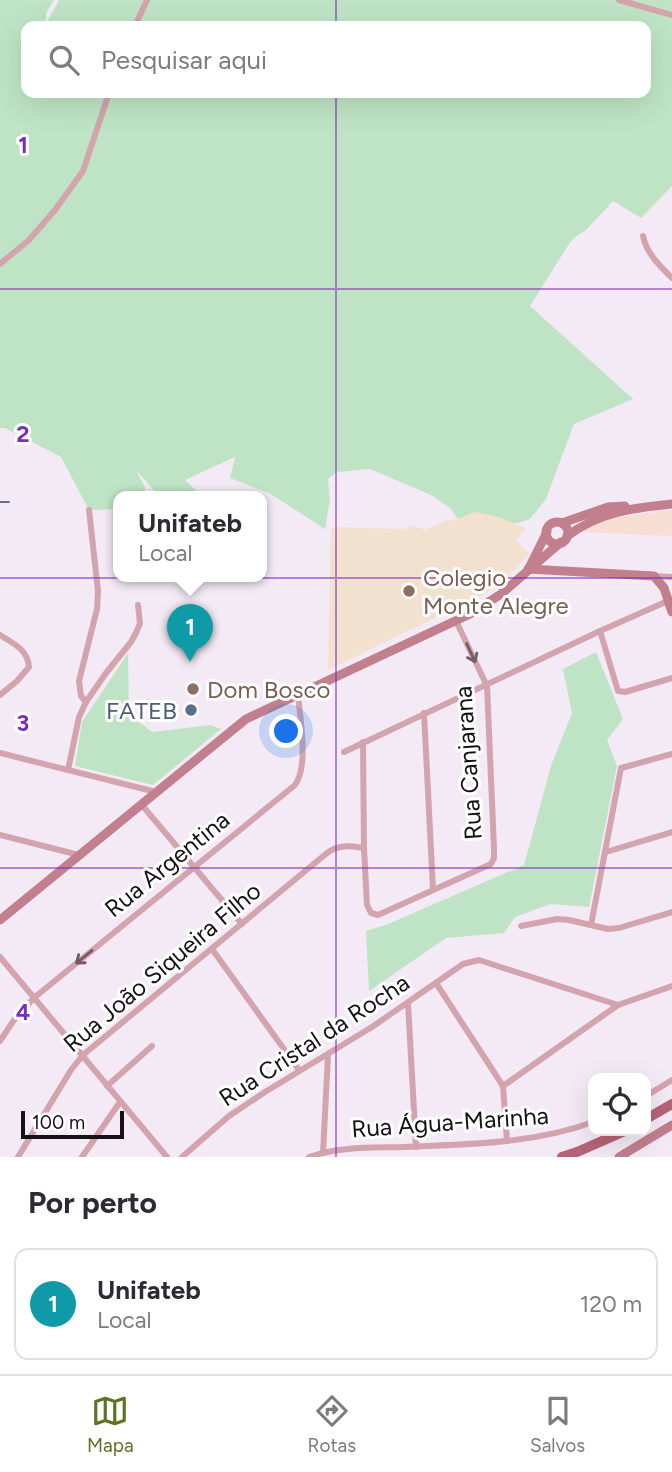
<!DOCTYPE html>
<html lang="pt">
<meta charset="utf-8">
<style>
body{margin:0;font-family:Figtree,sans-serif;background:#f7f7f7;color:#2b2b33}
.controls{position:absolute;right:21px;bottom:21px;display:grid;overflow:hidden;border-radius:14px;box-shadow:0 7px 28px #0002}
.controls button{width:63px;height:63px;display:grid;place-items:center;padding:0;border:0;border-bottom:2px solid #e1e1e2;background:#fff;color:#2b2b33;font:35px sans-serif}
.scale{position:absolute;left:21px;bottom:18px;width:103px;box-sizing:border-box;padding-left:7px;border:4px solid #151216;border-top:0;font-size:19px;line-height:24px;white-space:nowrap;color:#151216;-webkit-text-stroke:5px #fff;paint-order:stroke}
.you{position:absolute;left:287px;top:732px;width:24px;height:24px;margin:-18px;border:5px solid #fff;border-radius:50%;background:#1a73e8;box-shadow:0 0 0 10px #1a73e833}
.badge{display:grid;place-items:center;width:46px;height:46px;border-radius:50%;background:#5c7323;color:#fff;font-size:23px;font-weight:700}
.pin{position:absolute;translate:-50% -58px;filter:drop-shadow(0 2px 4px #0008)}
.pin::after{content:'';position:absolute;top:37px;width:24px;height:21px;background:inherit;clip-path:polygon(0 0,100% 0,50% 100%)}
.popup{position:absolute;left:113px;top:491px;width:154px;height:91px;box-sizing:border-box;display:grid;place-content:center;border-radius:14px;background:#fff;filter:drop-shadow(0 2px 5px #0005);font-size:23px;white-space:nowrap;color:#7c7c81}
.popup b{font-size:26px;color:#2b2b33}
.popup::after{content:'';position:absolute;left:50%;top:100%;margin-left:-14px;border:14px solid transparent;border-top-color:#fff}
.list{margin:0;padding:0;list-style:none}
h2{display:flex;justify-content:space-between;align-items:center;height:91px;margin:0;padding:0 28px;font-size:30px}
h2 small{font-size:23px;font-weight:400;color:#7c7c81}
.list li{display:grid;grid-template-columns:46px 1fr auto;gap:21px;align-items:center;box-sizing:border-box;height:112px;margin:0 14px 14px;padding:0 14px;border:2px solid #e1e1e2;border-radius:14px}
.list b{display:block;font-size:26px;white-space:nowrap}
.list p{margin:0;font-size:23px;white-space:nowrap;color:#7c7c81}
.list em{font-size:23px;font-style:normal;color:#7c7c81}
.icon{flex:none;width:38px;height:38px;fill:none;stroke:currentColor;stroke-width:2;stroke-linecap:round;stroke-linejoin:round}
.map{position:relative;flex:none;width:672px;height:1157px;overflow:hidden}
.search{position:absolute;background:#fff;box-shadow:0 7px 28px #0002;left:21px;right:21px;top:21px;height:77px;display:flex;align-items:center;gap:18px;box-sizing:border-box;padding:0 24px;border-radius:14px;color:#7c7c81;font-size:26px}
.sheet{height:217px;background:#fff}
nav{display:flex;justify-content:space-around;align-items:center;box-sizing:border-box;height:98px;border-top:2px solid #e1e1e2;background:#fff;font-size:19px;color:#7c7c81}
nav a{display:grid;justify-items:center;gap:4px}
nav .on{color:#5c7323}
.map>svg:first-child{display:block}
.industrial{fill:#f6ded4}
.education{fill:#f2e1cf}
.green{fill:#bfe4c5;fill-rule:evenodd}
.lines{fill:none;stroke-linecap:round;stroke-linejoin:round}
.stream{stroke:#61708e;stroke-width:2}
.street{stroke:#d3a4ad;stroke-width:6}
.secondary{stroke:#c27f8e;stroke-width:9}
.primary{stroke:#b56477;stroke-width:10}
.oneway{stroke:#745b62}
.grid{fill:none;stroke:#7b2cbf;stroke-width:2;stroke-opacity:0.55}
.education-dot{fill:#8d6e63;stroke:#fff;stroke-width:2.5}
.service-dot{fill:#5c6f8a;stroke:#fff;stroke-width:2.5}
.labels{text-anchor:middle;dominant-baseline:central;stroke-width:6;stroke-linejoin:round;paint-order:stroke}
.education-label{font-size:24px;fill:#785e54;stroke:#fff;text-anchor:start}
.service-label{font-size:24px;fill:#4e5e75;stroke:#fff;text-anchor:end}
.street-label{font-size:24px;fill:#151216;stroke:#fff}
.grid-label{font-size:23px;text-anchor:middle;font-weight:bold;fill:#7b2cbf;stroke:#fff;stroke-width:6;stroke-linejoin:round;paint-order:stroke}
</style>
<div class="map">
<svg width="672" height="1157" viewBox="0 0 672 1157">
<rect width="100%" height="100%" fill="#f3eaf5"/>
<path class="industrial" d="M 672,510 L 672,536 L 583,532 L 604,519 Z"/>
<path class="education" d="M 475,512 L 495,516 L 526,528 L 516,541 L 530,554 L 499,585 L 478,597 L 328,670 L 331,527 L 404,529 L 413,525 L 424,530 L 445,521 L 458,519 Z"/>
<g class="green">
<path d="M 0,0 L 54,0 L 46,13 L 46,24 L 59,0 L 672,0 L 672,186 L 641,218 L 613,201 L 587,229 L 574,238 L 569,244 L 530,306 L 633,399 L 574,424 L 546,499 L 530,519 L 518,523 L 513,523 L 495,516 L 474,512 L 458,519 L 450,508 L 431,495 L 370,469 L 337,472 L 328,479 L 330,500 L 325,529 L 269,493 L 230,478 L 235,457 L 185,480 L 198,492 L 200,496 L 159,496 L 136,470 L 145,487 L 145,496 L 118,496 L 118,509 L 89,510 L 61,457 L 5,428 L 0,428 ZM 26,26 L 646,26 L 646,93 L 26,93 Z"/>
<path d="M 596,652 L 623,719 L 607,740 L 617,766 L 589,907 L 550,904 L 515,917 L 504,933 L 446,938 L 369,991 L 366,931 L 388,924 L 524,865 L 551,766 L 572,713 L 563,669 Z"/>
<path d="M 128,653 L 129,714 L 152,732 L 211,725 L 221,729 L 153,785 L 75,766 L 82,722 Z"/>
</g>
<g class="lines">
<path class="stream" d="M 0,502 L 9,502"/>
<g class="street">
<path d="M 619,0 L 672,15"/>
<path d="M 135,26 L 147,0"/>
<path d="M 643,236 C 647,254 659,265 672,278"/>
<path d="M 0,264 L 29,240 L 55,210 L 83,171 L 109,93"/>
<path d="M 654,576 L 672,577"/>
<path d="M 600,631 L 618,691 L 625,692 L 672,678"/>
<path d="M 0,635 C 14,644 28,650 29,667 L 17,681 L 0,695"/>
<path d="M 86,702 L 81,696 L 79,681 L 97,609 L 98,591 L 89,510"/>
<path d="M 424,713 L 433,889"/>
<path d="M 363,742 L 364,848 L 367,905 L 371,913 L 378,915 L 491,864 L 494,858 L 494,848 L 487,686 L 456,621"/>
<path d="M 344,752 L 600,631 L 670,600"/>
<path d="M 0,753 L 156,792"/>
<path d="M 68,770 L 79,717 L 86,702 L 106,673 L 131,642 L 137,631 L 140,623 L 138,605"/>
<path d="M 141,804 L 242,924"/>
<path d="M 0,835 L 79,855"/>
<path d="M 606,852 L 672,832"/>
<path d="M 591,925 L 621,768 L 672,754"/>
<path d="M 521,926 L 557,919 L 569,920 L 608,929 L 619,928 L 672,912"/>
<path d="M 212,949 L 299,1070"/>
<path d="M 0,957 L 167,1157"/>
<path d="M 436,983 L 503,1086 L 507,1141"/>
<path d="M 408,1003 L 416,1147"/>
<path d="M 0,1041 L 16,1017 L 35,997 L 295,785 C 309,766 300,718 298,694"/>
<path d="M 107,1086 L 152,1046"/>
<path d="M 503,1086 L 618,1005"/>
<path d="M 646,1096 L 672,1080"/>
<path d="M 323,1153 L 328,1055"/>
<path d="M 18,1157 L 71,1070 L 83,1055 L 327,853 C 339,844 350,846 364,848"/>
<path d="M 82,1157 L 120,1102"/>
<path d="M 182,1157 L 229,1116 L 265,1092 L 372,1027 L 463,964 L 479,960 L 618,1005 L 672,986"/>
<path d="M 309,1157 C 340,1146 374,1148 406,1147 C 469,1144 533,1144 593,1122"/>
</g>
<g class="secondary">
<circle cx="557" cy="533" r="11"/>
<path d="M 562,523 L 608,507 L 625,506"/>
<path d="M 567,536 C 600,512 632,508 672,504"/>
<path d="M 529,568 L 547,532"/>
<path d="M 528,569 L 654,576 L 664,588 L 672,612"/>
<path d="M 0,920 L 246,719 L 470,614 L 501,594 L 561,542"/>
<path d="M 619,1157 L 672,1125"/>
</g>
<g class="primary">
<path d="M 646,1119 L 672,1104"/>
<path d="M 562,1157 L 577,1152 L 625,1131"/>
</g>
</g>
<defs><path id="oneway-shaft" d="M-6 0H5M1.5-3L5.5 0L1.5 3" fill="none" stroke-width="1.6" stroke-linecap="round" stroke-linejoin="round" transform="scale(1.75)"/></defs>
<g class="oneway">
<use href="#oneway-shaft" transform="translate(471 653) rotate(65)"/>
<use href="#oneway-shaft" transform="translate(84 957) rotate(141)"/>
</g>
<path class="grid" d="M 336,0 L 336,26M 336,93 L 336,1157M 0,289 L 672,289M 0,578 L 672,578M 0,868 L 672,868"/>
<g class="education-dot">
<circle cx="409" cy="591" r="7"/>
<circle cx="193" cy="689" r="7"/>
</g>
<circle class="service-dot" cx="191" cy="710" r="7"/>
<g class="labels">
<g class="education-label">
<text x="423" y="577">Colegio<tspan x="423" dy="28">Monte Alegre</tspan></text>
<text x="207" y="689">Dom Bosco</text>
</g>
<g class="service-label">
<text x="177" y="710">FATEB</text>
</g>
<g class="street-label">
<text transform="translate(468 763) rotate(-94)">Rua Canjarana</text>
<text transform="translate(167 864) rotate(-39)">Rua Argentina</text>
<text transform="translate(162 967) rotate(-40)">Rua João Siqueira Filho</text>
<text transform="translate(314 1040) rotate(-33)">Rua Cristal da Rocha</text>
<text transform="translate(450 1122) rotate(-4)">Rua Água-Marinha</text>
</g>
</g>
<g class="grid-label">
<text x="23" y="153">1</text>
<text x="23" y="442">2</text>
<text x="23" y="731">3</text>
<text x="23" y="1020">4</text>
</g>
</svg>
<div class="controls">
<button><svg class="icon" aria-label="locate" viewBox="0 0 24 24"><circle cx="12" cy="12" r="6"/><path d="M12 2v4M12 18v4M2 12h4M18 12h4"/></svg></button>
</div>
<div class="scale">100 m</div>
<div class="you"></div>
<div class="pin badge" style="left:190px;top:662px;background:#0f9aa8">1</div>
<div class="popup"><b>Unifateb</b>Local</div>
<div class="search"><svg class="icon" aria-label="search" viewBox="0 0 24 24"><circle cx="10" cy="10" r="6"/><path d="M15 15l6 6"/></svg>Pesquisar aqui</div>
</div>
<section class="sheet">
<h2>Por perto<small></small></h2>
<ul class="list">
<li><span class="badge" style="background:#0f9aa8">1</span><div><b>Unifateb</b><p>Local</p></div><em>120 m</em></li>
</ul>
</section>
<nav>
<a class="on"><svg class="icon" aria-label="map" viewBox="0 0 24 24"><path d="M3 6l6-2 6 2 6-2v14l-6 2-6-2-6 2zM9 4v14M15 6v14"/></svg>Mapa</a>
<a><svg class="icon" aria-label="directions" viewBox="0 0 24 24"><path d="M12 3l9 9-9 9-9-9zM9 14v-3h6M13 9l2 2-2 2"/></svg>Rotas</a>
<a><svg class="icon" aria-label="saved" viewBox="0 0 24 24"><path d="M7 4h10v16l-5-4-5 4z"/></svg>Salvos</a>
</nav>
